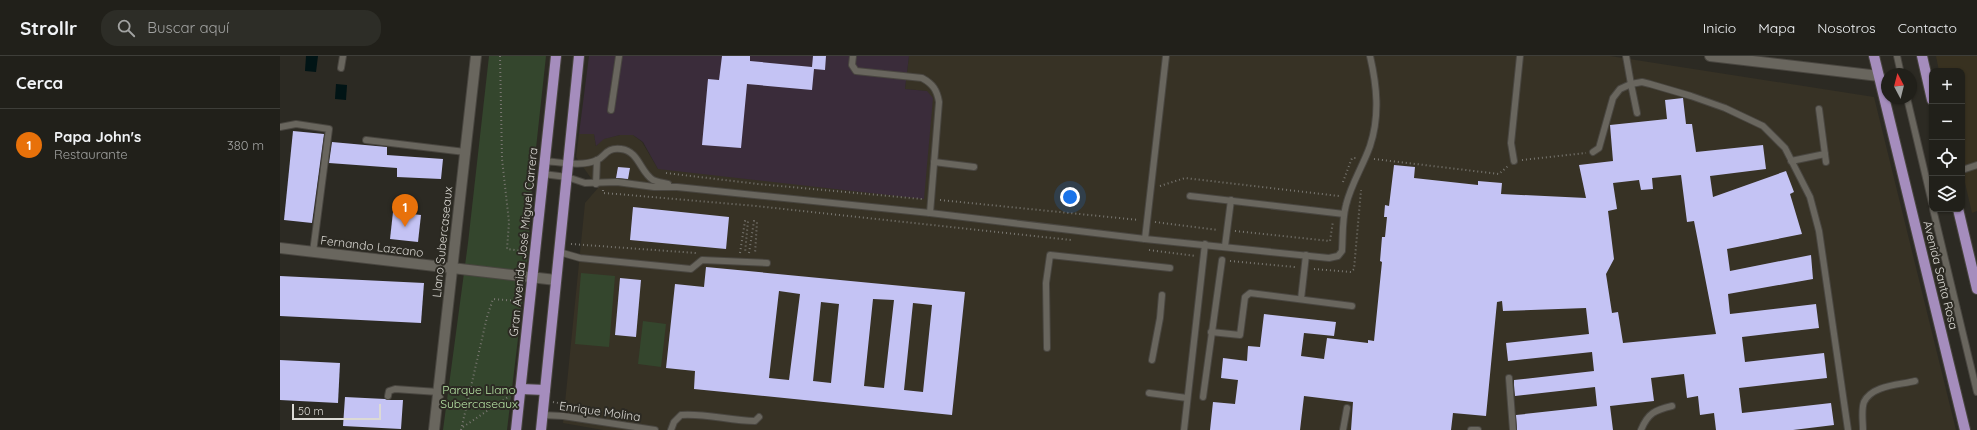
<!DOCTYPE html>
<html lang="es">
<meta charset="utf-8">
<style>
body{margin:0;font-family:Quicksand,sans-serif;background:#2d2d27;color:#f1f3f6}
.controls{position:absolute;right:12px;top:12px;display:grid;overflow:hidden;border-radius:8px;box-shadow:0 1px 3px #0004}
.controls button{width:36px;height:36px;display:grid;place-items:center;padding:0;border:0;border-bottom:1px solid #3e3e39;background:#21201a;color:#f1f3f6;font:20px sans-serif}
.compass{position:absolute;left:1601px;top:12px;width:36px;height:36px;border-radius:50%;background:#21201a;box-shadow:0 1px 3px #0004;rotate:353deg}
.scale{position:absolute;left:12px;bottom:10px;width:89px;box-sizing:border-box;padding-left:4px;border:2px solid #dcdad5;border-top:0;font-size:11px;line-height:14px;white-space:nowrap;color:#dcdad5;-webkit-text-stroke:3px #2c2a23;paint-order:stroke}
.you{position:absolute;left:790px;top:141px;width:14px;height:14px;margin:-10px;border:3px solid #fff;border-radius:50%;background:#1a73e8;box-shadow:0 0 0 6px #1a73e833}
.badge{display:grid;place-items:center;width:26px;height:26px;border-radius:50%;background:#2563eb;color:#fff;font-size:13px;font-weight:700}
.pin{position:absolute;translate:-50% -33px;filter:drop-shadow(0 1px 2px #0008)}
.pin::after{content:'';position:absolute;top:21px;width:14px;height:12px;background:inherit;clip-path:polygon(0 0,100% 0,50% 100%)}
.list{margin:0;padding:0;list-style:none}
h2{display:flex;justify-content:space-between;align-items:center;height:52px;margin:0;padding:0 16px;font-size:17px}
h2 small{font-size:13px;font-weight:400;color:#a2a3a2}
.list li{display:grid;grid-template-columns:26px 1fr auto;gap:12px;align-items:center;box-sizing:border-box;height:72px;padding:0 16px;border-top:1px solid #3e3e39}
.list b{display:block;font-size:15px;white-space:nowrap}
.list p{margin:0;font-size:13px;white-space:nowrap;color:#a2a3a2}
.list em{font-size:13px;font-style:normal;color:#a2a3a2}
.icon{flex:none;width:22px;height:22px;fill:none;stroke:currentColor;stroke-width:2;stroke-linecap:round;stroke-linejoin:round}
.map{position:relative;flex:none;width:1697px;height:374px;overflow:hidden}
header{display:flex;align-items:center;gap:24px;box-sizing:border-box;height:56px;padding:0 20px;background:#21201a;border-bottom:1px solid #3e3e39}
header strong{font-size:19px}
nav{display:flex;gap:22px;margin-inline-start:auto;font-size:14px}
.search{width:280px;height:36px;background:#2d2d27;display:flex;align-items:center;gap:10px;box-sizing:border-box;padding:0 14px;border-radius:16px;color:#a2a3a2;font-size:15px}
main{display:flex}
aside{flex:1;background:#21201a}
.map>svg:first-child{display:block}
.built{fill:#373225}
.industrial{fill:#383120}
.education{fill:#3a2c3a}
.green{fill:#34462d}
.water{fill:#011415}
.building{fill:#c4c3f4;fill-rule:evenodd}
.lines{fill:none;stroke-linecap:round;stroke-linejoin:round}
.service-casing{stroke:#494640;stroke-width:8}
.minor-casing{stroke:#494640;stroke-width:12}
.tertiary-casing{stroke:#494640;stroke-width:12}
.primary-casing{stroke:#494640;stroke-width:12}
.path{stroke:#797771;stroke-width:2;stroke-dasharray:1 3;stroke-linecap:butt}
.service{stroke:#69665e;stroke-width:6}
.minor{stroke:#69665e;stroke-width:10}
.tertiary{stroke:#69665e;stroke-width:10}
.primary{stroke:#a58dbd;stroke-width:10}
.labels{text-anchor:middle;dominant-baseline:central;stroke-width:4;stroke-linejoin:round;paint-order:stroke}
.street-label{font-size:12px;fill:#dcdad5;stroke:#2c2a23}
.park-label{font-size:12px;fill:#b6e4a4;stroke:#2c2a23}
</style>
<header>
<strong>Strollr</strong>
<div class="search"><svg class="icon" aria-label="search" viewBox="0 0 24 24"><circle cx="10" cy="10" r="6"/><path d="M15 15l6 6"/></svg>Buscar aquí</div>
<nav><a>Inicio</a><a>Mapa</a><a>Nosotros</a><a>Contacto</a></nav>
</header>
<main>
<aside>
<h2>Cerca<small></small></h2>
<ul class="list">
<li><span class="badge" style="background:#e8710a">1</span><div><b>Papa John's</b><p>Restaurante</p></div><em>380 m</em></li>
</ul>
</aside>
<div class="map">
<svg width="1697" height="374" viewBox="0 0 1697 374">
<rect width="100%" height="100%" fill="#2c2a23"/>
<path class="built" d="M 629,0 L 1330,0 L 1594,41 L 1676,374 L 323,374 L 283,367 L 305,147 L 318,132 L 296,101 L 299,78 L 314,78 L 316,90 L 323,83 L 340,79 L 353,79 L 362,86 L 378,113 L 647,35 L 625,33 Z"/>
<path class="industrial" d="M 1656,0 L 1697,0 L 1697,155 L 1692,157 L 1682,114 L 1682,15 L 1659,15 Z"/>
<path class="education" d="M 309,0 L 629,0 L 625,33 L 647,35 L 653,42 L 644,143 L 378,113 L 363,86 L 353,79 L 340,79 L 324,83 L 316,90 L 314,78 L 299,78 Z"/>
<g class="green">
<path d="M 209,0 L 266,0 L 252,129 L 248,199 L 227,374 L 163,374 L 188,187 Z"/>
<path d="M 301,217 L 335,220 L 329,291 L 295,288 Z"/>
<path d="M 363,265 L 386,268 L 381,311 L 358,308 Z"/>
</g>
<g class="water">
<path d="M 26,0 L 38,0 L 36,16 L 25,15 Z"/>
<path d="M 56,28 L 67,29 L 66,44 L 55,43 Z"/>
</g>
<g class="building">
<path d="M 442,0 L 470,0 L 470,5 L 532,11 L 533,0 L 546,0 L 545,14 L 534,13 L 532,34 L 467,28 L 461,92 L 422,89 L 428,23 L 439,24 Z"/>
<path d="M 1403,42 L 1406,68 L 1412,68 L 1416,96 L 1483,89 L 1486,113 L 1430,120 L 1433,141 L 1506,115 L 1514,136 L 1510,138 L 1522,178 L 1447,193 L 1450,215 L 1531,199 L 1533,223 L 1448,238 L 1450,258 L 1536,248 L 1539,272 L 1462,281 L 1465,306 L 1544,297 L 1547,322 L 1459,332 L 1462,357 L 1551,347 L 1554,369 L 1513,374 L 1436,374 L 1434,357 L 1420,359 L 1418,340 L 1407,342 L 1404,318 L 1371,322 L 1374,345 L 1330,350 L 1333,374 L 1237,374 L 1236,359 L 1317,350 L 1315,331 L 1235,340 L 1234,329 L 1234,324 L 1314,315 L 1312,296 L 1228,305 L 1226,287 L 1309,278 L 1306,252 L 1223,255 L 1222,245 L 1217,246 L 1206,360 L 1173,357 L 1171,374 L 1071,374 L 1073,346 L 1024,340 L 1020,374 L 930,374 L 933,346 L 955,348 L 958,324 L 941,322 L 943,302 L 967,305 L 968,290 L 980,291 L 984,258 L 1056,266 L 1054,280 L 1024,277 L 1021,300 L 1044,303 L 1047,282 L 1088,287 L 1088,284 L 1094,285 L 1102,206 L 1100,205 L 1102,181 L 1105,181 L 1107,161 L 1104,161 L 1105,149 L 1109,150 L 1114,109 L 1135,111 L 1134,122 L 1198,129 L 1198,125 L 1222,127 L 1221,138 L 1306,142 L 1299,109 L 1333,105 L 1330,69 L 1387,63 L 1385,44 ZM 1401,119 L 1407,166 L 1414,165 L 1436,278 L 1343,287 L 1338,256 L 1332,257 L 1326,218 L 1334,203 L 1328,155 L 1337,153 L 1333,127 L 1359,124 L 1361,134 L 1373,133 L 1372,122 Z"/>
<path d="M 13,75 L 44,78 L 32,167 L 4,164 Z"/>
<path d="M 52,86 L 107,91 L 107,99 L 163,103 L 161,123 L 117,121 L 117,112 L 49,107 Z"/>
<path d="M 338,111 L 350,112 L 348,123 L 336,122 Z"/>
<path d="M 353,151 L 449,161 L 446,193 L 350,184 Z"/>
<path d="M 113,156 L 141,159 L 138,186 L 110,183 Z"/>
<path d="M 426,211 L 685,236 L 672,359 L 414,333 L 415,315 L 386,312 L 395,228 L 424,231 ZM 499,235 L 520,238 L 509,324 L 489,322 ZM 593,243 L 614,244 L 604,332 L 584,330 ZM 541,246 L 559,248 L 551,327 L 533,325 ZM 633,247 L 652,249 L 643,336 L 624,334 Z"/>
<path d="M 0,220 L 144,227 L 141,267 L 0,260 Z"/>
<path d="M 340,222 L 361,224 L 356,281 L 335,279 Z"/>
<path d="M 0,304 L 60,307 L 58,347 L 0,344 Z"/>
<path d="M 65,341 L 105,343 L 108,344 L 123,344 L 121,373 L 63,370 Z"/>
</g>
<g class="lines">
<g class="service-casing">
<g id="service">
<path d="M 573,0 L 572,9 L 576,15 L 642,22 C 653,28 657,34 659,46 L 650,157"/>
<path d="M 1346,0 L 1351,28 L 1362,26 L 1370,28 L 1411,40 L 1445,52 L 1483,70 L 1505,92 L 1530,141 L 1539,175 L 1568,374"/>
<path d="M 1617,0 L 1621,18"/>
<path d="M 61,12 L 63,0"/>
<path d="M 1627,42 L 1652,147"/>
<path d="M 1539,53 L 1546,106"/>
<path d="M 331,54 L 339,0"/>
<path d="M 0,71 L 16,68 L 49,73 L 33,196"/>
<path d="M 86,84 L 185,96"/>
<path d="M 1313,96 L 1319,92 L 1333,42 L 1340,33 L 1351,28 L 1357,57"/>
<path d="M 264,105 C 280,106 302,111 317,104 C 325,101 326,91 341,93 C 359,95 360,116 373,124 C 378,126 383,127 388,128"/>
<path d="M 1234,105 L 1231,87 L 1240,0"/>
<path d="M 1511,105 L 1545,98"/>
<path d="M 654,106 L 694,111"/>
<path d="M 1682,114 L 1697,109"/>
<path d="M 263,118 L 287,121 L 305,127 L 337,126 L 374,131 L 397,131 L 650,157 L 865,183 L 1049,202 L 1058,200 L 1062,195 C 1063,180 1062,164 1066,149 C 1071,128 1083,110 1090,90 C 1100,60 1097,30 1090,0"/>
<path d="M 316,128 L 317,104"/>
<path d="M 910,140 L 1064,158"/>
<path d="M 1653,153 L 1697,336"/>
<path d="M 865,183 L 886,0"/>
<path d="M 945,190 L 951,144"/>
<path d="M 279,196 L 300,202 L 411,213 L 422,204 L 487,207"/>
<path d="M 1021,243 L 1026,199"/>
<path d="M 931,276 L 960,279 L 965,241 L 970,237 L 1072,250"/>
<path d="M 767,292 L 766,227 L 770,199 L 890,212"/>
<path d="M 872,304 L 880,262 L 882,239"/>
<path d="M 1229,322 L 1233,374"/>
<path d="M 869,337 L 907,342"/>
<path d="M 108,340 L 109,335 L 115,333 L 158,336"/>
<path d="M 923,341 L 942,204"/>
<path d="M 262,359 L 283,360 L 375,374"/>
<path d="M 391,374 L 394,366 L 401,359 C 426,357 450,365 475,365 L 479,361"/>
<path d="M 904,374 L 925,188"/>
<path d="M 1063,374 L 1067,352"/>
<path d="M 1191,374 L 1198,374"/>
<path d="M 1361,374 C 1368,357 1375,354 1392,350"/>
<path d="M 1583,374 C 1583,365 1581,354 1584,346 C 1592,329 1620,329 1635,325"/>
</g>
</g>
<g class="minor-casing">
<path id="minor" d="M 1430,0 L 1599,20"/>
</g>
<g class="tertiary-casing">
<g id="tertiary">
<path d="M 0,192 L 276,224"/>
<path d="M 154,374 L 196,0"/>
</g>
</g>
<g class="primary-casing">
<g id="primary">
<path d="M 1594,0 L 1685,374"/>
<path d="M 1642,0 L 1652,44"/>
<path d="M 1678,153 L 1697,233"/>
<path d="M 241,333 L 265,334"/>
<path d="M 236,374 L 276,0"/>
<path d="M 261,374 L 299,0"/>
</g>
</g>
<g class="path">
<path d="M 220,0 L 222,103 L 229,166 L 227,193 L 242,195"/>
<path d="M 1094,103 L 1219,118 L 1228,110"/>
<path d="M 1242,104 L 1306,97"/>
<path d="M 386,117 L 478,128 L 642,143"/>
<path d="M 1063,126 L 1072,102 L 1076,102"/>
<path d="M 880,130 L 905,122 L 1059,140"/>
<path d="M 323,134 L 323,137 L 337,138 L 476,150 L 791,184"/>
<path d="M 660,144 L 859,164"/>
<path d="M 875,166 L 938,174"/>
<path d="M 955,175 L 1050,185 L 1053,165"/>
<path d="M 291,188 L 416,197"/>
<path d="M 869,194 L 916,200"/>
<path d="M 460,197 L 465,165 L 468,165 L 465,197"/>
<path d="M 469,197 L 474,165 L 477,166 L 475,198"/>
<path d="M 950,205 L 1015,211"/>
<path d="M 1034,213 L 1071,216 L 1074,213 L 1081,134"/>
<path d="M 273,346 L 352,360"/>
<path d="M 183,371 L 228,341"/>
<path d="M 181,374 L 207,261 L 213,243 L 237,245"/>
</g>
<use href="#service" class="service"/>
<use href="#minor" class="minor"/>
<use href="#tertiary" class="tertiary"/>
<use href="#primary" class="primary"/>
</g>
<g class="labels">
<g class="street-label">
<text transform="translate(162 186) rotate(-84)">Llano Subercaseaux</text>
<text transform="translate(243 186) rotate(-84)">Gran Avenida José Miguel Carrera</text>
<text transform="translate(92 190) rotate(7)">Fernando Lazcano</text>
<text transform="translate(1661 219) rotate(76)">Avenida Santa Rosa</text>
<text transform="translate(320 355) rotate(8)">Enrique Molina</text>
</g>
<g class="park-label">
<text x="199" y="333">Parque Llano<tspan x="199" dy="14">Subercaseaux</tspan></text>
</g>
</g>
</svg>
<div class="controls">
<button>+</button>
<button>−</button>
<button><svg class="icon" aria-label="locate" viewBox="0 0 24 24"><circle cx="12" cy="12" r="6"/><path d="M12 2v4M12 18v4M2 12h4M18 12h4"/></svg></button>
<button><svg class="icon" aria-label="layers" viewBox="0 0 24 24"><path d="M12 4l9 5-9 5-9-5zM3 14l9 5 9-5"/></svg></button>
</div>
<svg class="compass" viewBox="-18 -18 36 36"><path d="M0-13l5 13h-10z" fill="#e53935"/><path d="M0 13l5-13h-10z" fill="#a2a3a2"/></svg>
<div class="scale">50 m</div>
<div class="you"></div>
<div class="pin badge" style="left:125px;top:171px;background:#e8710a">1</div>
</div>
</main>
